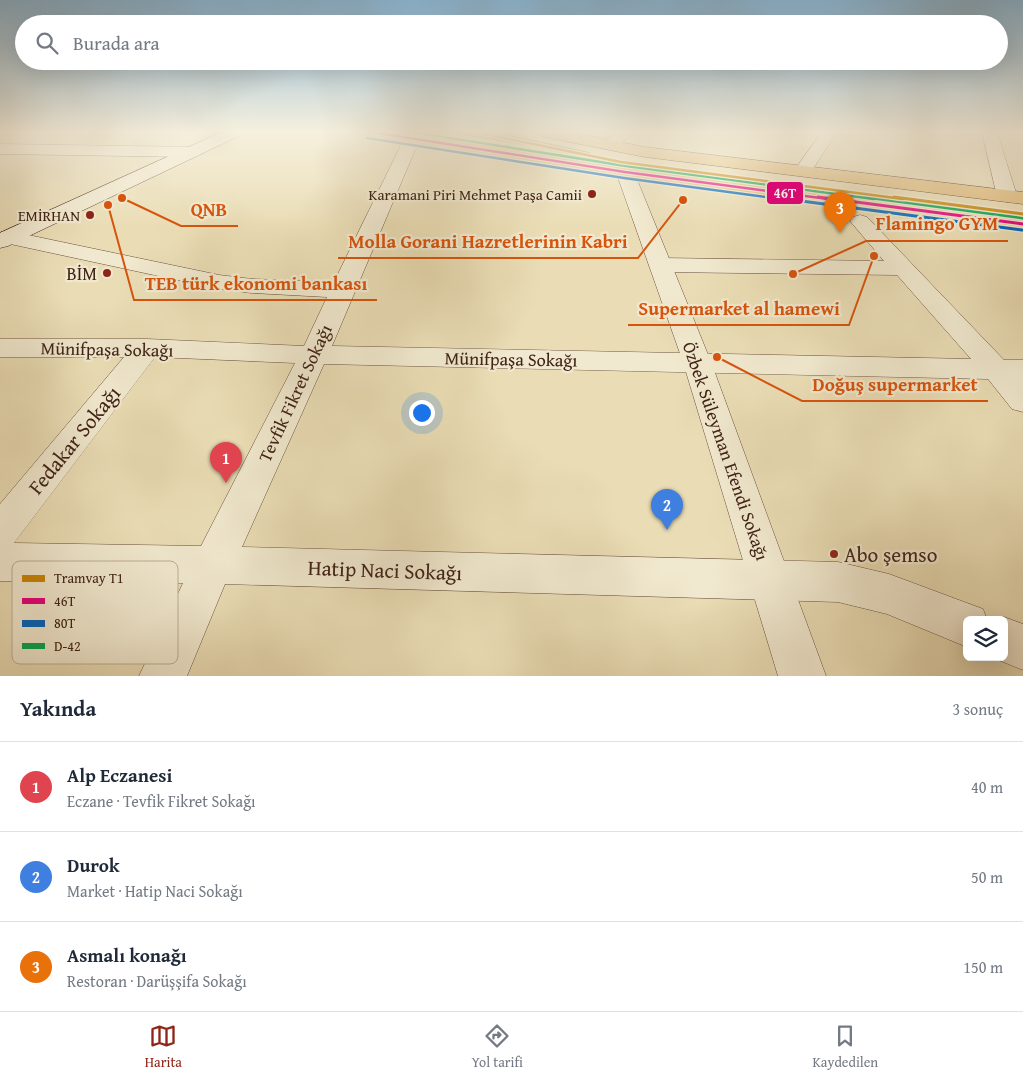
<!DOCTYPE html>
<html lang="tr">
<meta charset="utf-8">
<style>
body{margin:0;font-family:"Gentium Book Plus",serif;background:#f6f6f7;color:#1f2937}
.controls{position:absolute;right:15px;bottom:15px;display:grid;overflow:hidden;border-radius:8px;box-shadow:0 5px 20px #0002}
.controls button{width:45px;height:45px;display:grid;place-items:center;padding:0;border:0;border-bottom:1px solid #e0e1e3;background:#fff;color:#1f2937;font:25px sans-serif}
.you{position:absolute;left:421px;top:412px;width:18px;height:18px;margin:-12px;border:4px solid #fff;border-radius:50%;background:#1a73e8;box-shadow:0 0 0 8px #1a73e833}
.badge{display:grid;place-items:center;width:32px;height:32px;border-radius:50%;background:#8f2418;color:#fff;font-size:16px;font-weight:700}
.pin{position:absolute;translate:-50% -41px;filter:drop-shadow(0 1px 2px #0008)}
.pin::after{content:'';position:absolute;top:26px;width:18px;height:15px;background:inherit;clip-path:polygon(0 0,100% 0,50% 100%)}
.list{margin:0;padding:0;list-style:none}
h2{display:flex;justify-content:space-between;align-items:center;height:65px;margin:0;padding:0 20px;font-size:21px}
h2 small{font-size:16px;font-weight:400;color:#747a83}
.list li{display:grid;grid-template-columns:32px 1fr auto;gap:15px;align-items:center;box-sizing:border-box;height:90px;padding:0 20px;border-top:1px solid #e0e1e3}
.list b{display:block;font-size:19px;white-space:nowrap}
.list p{margin:0;font-size:16px;white-space:nowrap;color:#747a83}
.list em{font-size:16px;font-style:normal;color:#747a83}
.icon{flex:none;width:28px;height:28px;fill:none;stroke:currentColor;stroke-width:2;stroke-linecap:round;stroke-linejoin:round}
.map{position:relative;flex:none;width:1023px;height:676px;overflow:hidden}
.search{position:absolute;background:#fff;box-shadow:0 5px 20px #0002;left:15px;right:15px;top:15px;height:55px;display:flex;align-items:center;gap:12px;box-sizing:border-box;padding:0 18px;border-radius:28px;color:#747a83;font-size:19px}
.sheet{height:335px;background:#fff}
nav{display:flex;justify-content:space-around;align-items:center;box-sizing:border-box;height:70px;border-top:1px solid #e0e1e3;background:#fff;font-size:14px;color:#747a83}
nav a{display:grid;justify-items:center;gap:2px}
nav .on{color:#8f2418}
.map>svg:first-child{display:block}
.green{fill:#b8c08c;stroke:#7c7151}
.lines{fill:none;stroke-linecap:round;stroke-linejoin:round}
.minor-casing{stroke:#6a513e;stroke-width:1}
.tertiary-casing{stroke:#6a513e;stroke-width:1}
.secondary-casing{stroke:#3f2216;stroke-width:1}
.primary-casing{stroke:#3f2216;stroke-width:1}
.minor{fill:#f1e9cf;fill-rule:evenodd}
.tertiary{fill:#f1e9cf;fill-rule:evenodd}
.secondary{fill:#f1e9cf;fill-rule:evenodd}
.primary{fill:#e5be7a;fill-rule:evenodd}
.bus-1-far1-casing{stroke:#f1e9cf;stroke-width:5}
.bus-1-casing{stroke:#f1e9cf;stroke-width:6}
.bus-2-far1-casing{stroke:#f1e9cf;stroke-width:5}
.bus-2-casing{stroke:#f1e9cf;stroke-width:6}
.bus-3-far1-casing{stroke:#f1e9cf;stroke-width:5}
.bus-3-casing{stroke:#f1e9cf;stroke-width:6}
.bus-1-far1{stroke:#e5007d;stroke-width:2.5}
.bus-1{stroke:#e5007d;stroke-width:3}
.bus-2-far1{stroke:#0065bd;stroke-width:2.5}
.bus-2{stroke:#0065bd;stroke-width:3}
.bus-3-far1{stroke:#00a651;stroke-width:2.5}
.bus-3{stroke:#00a651;stroke-width:3}
.tram-1-far1-casing{stroke:#f1e9cf;stroke-width:5}
.tram-1-casing{stroke:#f1e9cf;stroke-width:6}
.tram-1-far1{stroke:#c98506;stroke-width:2.5}
.tram-1{stroke:#c98506;stroke-width:3}
.poi-dot{fill:#8f2418;stroke:#f1e9cf;stroke-width:2}
.labels{text-anchor:middle;dominant-baseline:central;stroke-width:4.5;stroke-linejoin:round;paint-order:stroke}
.far-poi-label{font-size:15px;fill:#3f2216;stroke:#f1e9cf;text-anchor:end}
.poi-label{font-size:18px;fill:#3f2216;stroke:#f1e9cf;text-anchor:end}
.street-label{font-size:18px;fill:#3f2216;stroke:#f1e9cf}
.near-street-label{font-size:21px;fill:#3f2216;stroke:#f1e9cf}
.near-poi-label{font-size:21px;fill:#3f2216;stroke:#f1e9cf;text-anchor:start}
.key{fill:#f1e9cf;stroke:#bcad98;stroke-width:1}
.key-label{font-size:14px;fill:#3f2216}
.leader{fill:none;stroke:#d7540d;stroke-width:2}
.callout-dot{fill:#d7540d;stroke:#f1e9cf;stroke-width:2}
.callout-label{font-size:19px;text-anchor:middle;font-weight:bold;fill:#d7540d;stroke:#f1e9cf;stroke-width:4.5;stroke-linejoin:round;paint-order:stroke}
.line-badge{stroke:#f1e9cf;stroke-width:2}
.badge-label{font-size:14px;text-anchor:middle;font-weight:bold;fill:#fff}
</style>
<div class="map">
<svg width="1023" height="676" viewBox="0 0 1023 676">
<rect width="100%" height="100%" fill="#eaddb5"/>
<filter id="stains"><feTurbulence type="fractalNoise" baseFrequency=".004" numOctaves="4"/><feColorMatrix values="0 0 0 0 .2 0 0 0 0 .09 0 0 0 0 .02 0 0 0 .5 -.17"/></filter>
<radialGradient id="worn" r=".72"><stop offset=".6" stop-color="#630" stop-opacity="0"/><stop offset="1" stop-color="#630" stop-opacity=".3"/></radialGradient>
<path class="green" d="M 447,132 L 493,132 L 590,153 L 589,154 Z"/>
<g class="lines">
<g class="minor-casing">
<g id="minor">
<path d="M 822,132 L 837,132 L 809,175 L 803,176 L 797,175 L 794,171 Z"/>
<path d="M 982,132 L 997,132 L 1017,196 L 1014,200 L 1007,202 L 1000,200 L 997,196 Z"/>
<path d="M 418,136 L 424,138 L 426,141 L 415,150 L 332,346 L 971,359 L 897,275 L 661,272 L 653,270 L 649,265 L 653,260 L 661,258 L 884,261 L 850,221 L 853,217 L 860,215 L 867,217 L 1004,360 L 1023,360 L 1023,412 L 1012,409 L 988,379 L 324,364 L 242,547 L 838,562 L 889,574 L 983,609 L 987,620 L 967,620 L 967,647 L 887,614 L 838,602 L 225,584 L 187,676 L 139,676 L 183,583 L 0,581 L 0,504 L 124,357 L 0,357 L 0,339 L 147,339 L 304,346 L 327,297 L 252,293 L 219,289 L 1,242 L 1,232 L 9,231 L 219,275 L 252,279 L 334,282 L 400,147 L 402,144 ZM 155,357 L 295,363 L 201,546 L 14,543 Z"/>
<path d="M 0,144 L 193,147 L 199,149 L 201,152 L 199,155 L 193,157 L 0,154 Z"/>
<path d="M 1004,617 L 1023,624 L 1023,670 L 991,657 L 1004,657 L 1004,620 L 998,620 Z"/>
</g>
</g>
<g class="tertiary-casing">
<g id="tertiary">
<path d="M 616,132 L 633,132 L 616,149 L 604,149 L 602,146 Z"/>
<path d="M 625,167 L 631,168 L 634,172 L 711,362 L 826,676 L 778,676 L 683,362 L 616,172 L 619,168 Z"/>
</g>
</g>
<g class="secondary-casing">
<path id="secondary" d="M 222,132 L 243,132 L 241,135 L 8,246 L 0,248 L 0,233 Z"/>
</g>
<g class="primary-casing">
<g id="primary">
<path d="M 361,132 L 401,132 L 625,167 L 1023,218 L 1023,230 L 625,177 L 368,137 Z"/>
<path d="M 537,132 L 570,132 L 645,147 L 1023,192 L 1023,204 L 645,157 L 544,137 Z"/>
</g>
</g>
<use href="#minor" class="minor"/>
<use href="#tertiary" class="tertiary"/>
<use href="#secondary" class="secondary"/>
<use href="#primary" class="primary"/>
<g class="bus-1-far1-casing">
<path id="bus-1-far1" d="M 371,132 L 625,172 L 828,199"/>
</g>
<g class="bus-1-casing">
<path id="bus-1" d="M 818,197 L 1023,224"/>
</g>
<g class="bus-2-far1-casing">
<path id="bus-2-far1" d="M 367,138 L 624,178 L 781,199"/>
</g>
<g class="bus-2-casing">
<path id="bus-2" d="M 771,197 L 1022,230"/>
</g>
<g class="bus-3-far1-casing">
<path id="bus-3-far1" d="M 412,132 L 626,166 L 874,199"/>
</g>
<g class="bus-3-casing">
<path id="bus-3" d="M 865,197 L 1023,218"/>
</g>
<use href="#bus-1-far1" class="bus-1-far1"/>
<use href="#bus-1" class="bus-1"/>
<use href="#bus-2-far1" class="bus-2-far1"/>
<use href="#bus-2" class="bus-2"/>
<use href="#bus-3-far1" class="bus-3-far1"/>
<use href="#bus-3" class="bus-3"/>
<g class="tram-1-far1-casing">
<path id="tram-1-far1" d="M 475,132 L 621,162 L 903,199"/>
</g>
<g class="tram-1-casing">
<path id="tram-1" d="M 894,197 L 1023,214"/>
</g>
<use href="#tram-1-far1" class="tram-1-far1"/>
<use href="#tram-1" class="tram-1"/>
</g>
<linearGradient id="sky" x2="0" y2="1"><stop stop-color="#89b6d5"/><stop offset="0.58" stop-color="#f6f0de"/><stop offset="1" stop-color="#f6f0de" stop-opacity="0"/></linearGradient>
<rect width="1023" height="227" fill="url(#sky)"/>
<g class="poi-dot">
<circle cx="592" cy="194" r="5"/>
<circle cx="90" cy="215" r="5"/>
<circle cx="107" cy="273" r="5"/>
<circle cx="834" cy="554" r="5"/>
</g>
<g class="labels">
<g class="far-poi-label">
<text x="582" y="194">Karamani Piri Mehmet Paşa Camii</text>
<text x="80" y="215">EMİRHAN</text>
</g>
<g class="poi-label">
<text x="97" y="273">BİM</text>
</g>
<g class="street-label">
<text transform="translate(107 349) rotate(1)">Münifpaşa Sokağı</text>
<text transform="translate(511 359) rotate(1)">Münifpaşa Sokağı</text>
<text transform="translate(295 393) rotate(-65)">Tevfik Fikret Sokağı</text>
<text transform="translate(726 451) rotate(71)">Özbek Süleyman Efendi Sokağı</text>
</g>
<g class="near-street-label">
<text transform="translate(74 440) rotate(-51)">Fedakar Sokağı</text>
<text transform="translate(385 570) rotate(2)">Hatip Naci Sokağı</text>
</g>
<g class="near-poi-label">
<text x="844" y="554">Abo şemso</text>
</g>
</g>
<rect x="12" y="561" width="166" height="103" rx="8" class="key"/>
<rect x="22" y="575" width="23" height="7" fill="#c98506"/>
<rect x="22" y="598" width="23" height="6" fill="#e5007d"/>
<rect x="22" y="620" width="23" height="7" fill="#0065bd"/>
<rect x="22" y="643" width="23" height="6" fill="#00a651"/>
<g class="key-label">
<text x="54" y="583">Tramvay T1</text>
<text x="54" y="606">46T</text>
<text x="54" y="628">80T</text>
<text x="54" y="651">D-42</text>
</g>
<path class="leader" d="M122 198L181 226H238M793 274L866 241H1008M683 200L638 258H338M108 205L134 300H377M874 256L849 325H628M717 357L802 401H988"/>
<g class="callout-dot">
<circle cx="122" cy="198" r="5"/>
<circle cx="793" cy="274" r="5"/>
<circle cx="683" cy="200" r="5"/>
<circle cx="108" cy="205" r="5"/>
<circle cx="874" cy="256" r="5"/>
<circle cx="717" cy="357" r="5"/>
</g>
<g class="callout-label">
<text x="209" y="216">QNB</text>
<text x="937" y="230">Flamingo GYM</text>
<text x="488" y="248">Molla Gorani Hazretlerinin Kabri</text>
<text x="256" y="290">TEB türk ekonomi bankası</text>
<text x="739" y="315">Supermarket al hamewi</text>
<text x="895" y="391">Doğuş supermarket</text>
</g>
<rect class="line-badge" x="766" y="181" width="38" height="24" rx="5" fill="#e5007d"/>
<g class="badge-label">
<text x="785" y="198">46T</text>
</g>
<rect width="100%" height="100%" filter="url(#stains)"/>
<rect width="100%" height="100%" fill="url(#worn)"/>
</svg>
<div class="controls">
<button><svg class="icon" aria-label="layers" viewBox="0 0 24 24"><path d="M12 4l9 5-9 5-9-5zM3 14l9 5 9-5"/></svg></button>
</div>
<div class="you"></div>
<div class="pin badge" style="left:226px;top:483px;background:#e0444e">1</div>
<div class="pin badge" style="left:667px;top:530px;background:#3f7fe0">2</div>
<div class="pin badge" style="left:840px;top:233px;background:#e8710a">3</div>
<div class="search"><svg class="icon" aria-label="search" viewBox="0 0 24 24"><circle cx="10" cy="10" r="6"/><path d="M15 15l6 6"/></svg>Burada ara</div>
</div>
<section class="sheet">
<h2>Yakında<small>3 sonuç</small></h2>
<ul class="list">
<li><span class="badge" style="background:#e0444e">1</span><div><b>Alp Eczanesi</b><p>Eczane · Tevfik Fikret Sokağı</p></div><em>40 m</em></li>
<li><span class="badge" style="background:#3f7fe0">2</span><div><b>Durok</b><p>Market · Hatip Naci Sokağı</p></div><em>50 m</em></li>
<li><span class="badge" style="background:#e8710a">3</span><div><b>Asmalı konağı</b><p>Restoran · Darüşşifa Sokağı</p></div><em>150 m</em></li>
</ul>
</section>
<nav>
<a class="on"><svg class="icon" aria-label="map" viewBox="0 0 24 24"><path d="M3 6l6-2 6 2 6-2v14l-6 2-6-2-6 2zM9 4v14M15 6v14"/></svg>Harita</a>
<a><svg class="icon" aria-label="directions" viewBox="0 0 24 24"><path d="M12 3l9 9-9 9-9-9zM9 14v-3h6M13 9l2 2-2 2"/></svg>Yol tarifi</a>
<a><svg class="icon" aria-label="saved" viewBox="0 0 24 24"><path d="M7 4h10v16l-5-4-5 4z"/></svg>Kaydedilen</a>
</nav>
